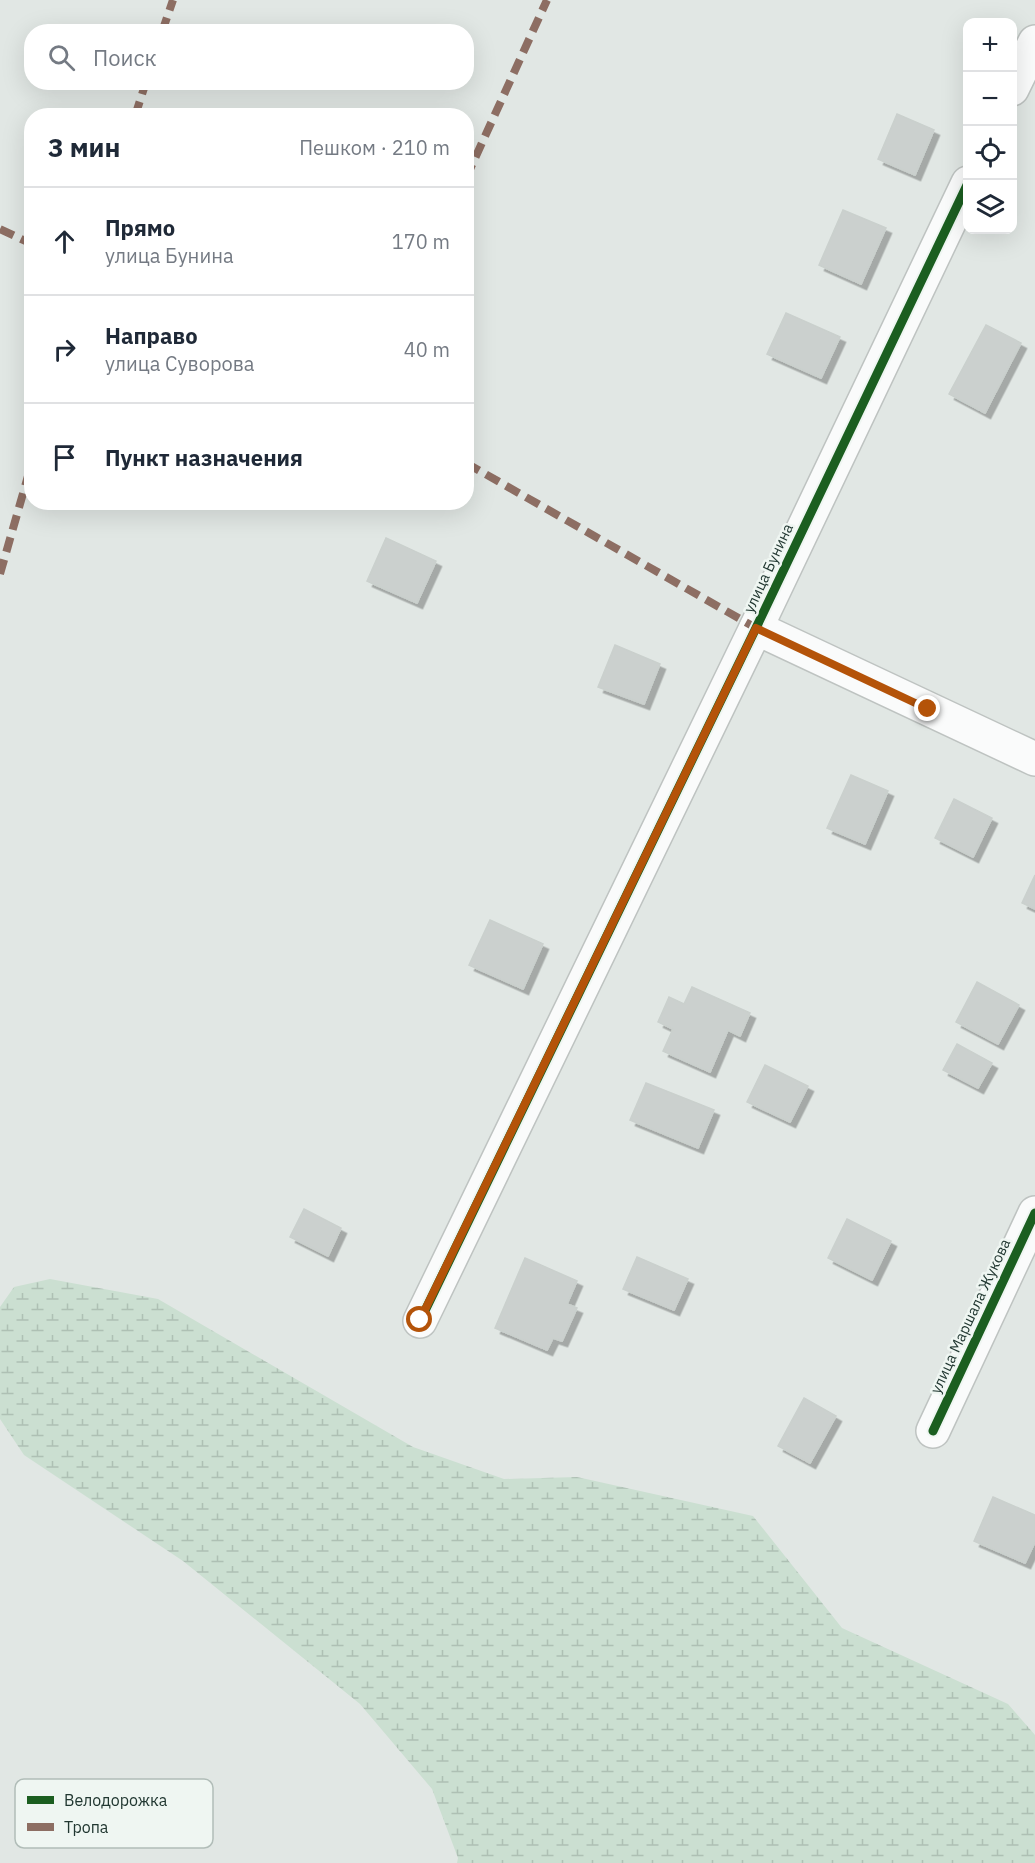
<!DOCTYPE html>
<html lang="ru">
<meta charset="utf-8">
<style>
body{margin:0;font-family:"IBM Plex Sans",sans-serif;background:#f6f6f7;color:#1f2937}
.controls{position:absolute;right:18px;top:18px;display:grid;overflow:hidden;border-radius:12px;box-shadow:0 6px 24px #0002}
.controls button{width:54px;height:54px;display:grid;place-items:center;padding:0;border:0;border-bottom:2px solid #e0e1e3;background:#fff;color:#1f2937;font:30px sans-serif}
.stop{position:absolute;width:18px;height:18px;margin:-14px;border:4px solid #b45309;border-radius:50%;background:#fff}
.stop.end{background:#b45309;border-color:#fff;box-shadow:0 2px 6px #0008}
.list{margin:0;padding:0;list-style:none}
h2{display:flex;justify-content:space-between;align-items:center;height:78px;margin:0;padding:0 24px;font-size:26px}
h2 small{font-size:20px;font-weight:400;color:#747a83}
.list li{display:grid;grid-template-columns:39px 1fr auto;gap:18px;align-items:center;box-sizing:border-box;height:108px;padding:0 24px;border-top:2px solid #e0e1e3}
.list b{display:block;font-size:22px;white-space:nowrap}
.list p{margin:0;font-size:20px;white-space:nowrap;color:#747a83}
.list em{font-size:20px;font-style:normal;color:#747a83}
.icon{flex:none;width:33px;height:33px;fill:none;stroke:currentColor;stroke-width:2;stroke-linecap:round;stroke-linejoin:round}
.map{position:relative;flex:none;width:1035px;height:1863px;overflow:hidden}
.search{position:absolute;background:#fff;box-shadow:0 6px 24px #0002;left:24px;top:24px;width:450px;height:66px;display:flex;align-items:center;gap:15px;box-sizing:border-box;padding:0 21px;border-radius:24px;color:#747a83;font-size:22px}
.panel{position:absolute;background:#fff;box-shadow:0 6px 24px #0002;left:24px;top:108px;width:450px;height:402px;border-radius:24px}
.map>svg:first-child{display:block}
.wetland{fill:url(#wetland-marsh)}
.building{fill:#cbd0ce;stroke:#cad0cd;stroke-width:1.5;filter:url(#shadow)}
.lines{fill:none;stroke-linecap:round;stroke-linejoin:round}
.minor-casing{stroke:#bec3c1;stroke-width:36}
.minor{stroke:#fafbfb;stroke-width:33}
.quiet{stroke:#8d6e63;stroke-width:8;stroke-dasharray:15 8;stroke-linecap:butt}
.cycleway-casing{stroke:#eff6f2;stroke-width:13}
.cycleway{stroke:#1b5e20;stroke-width:9}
.route{stroke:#b45309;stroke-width:8}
.labels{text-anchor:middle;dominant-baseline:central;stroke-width:5;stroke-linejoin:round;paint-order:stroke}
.street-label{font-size:15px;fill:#213731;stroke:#eff6f2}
.key{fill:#eff6f2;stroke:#b1bdb8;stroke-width:1.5}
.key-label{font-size:16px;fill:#213731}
</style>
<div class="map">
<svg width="1035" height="1863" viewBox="0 0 1035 1863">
<defs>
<pattern id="wetland-marsh" width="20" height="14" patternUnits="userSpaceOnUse" patternTransform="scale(1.5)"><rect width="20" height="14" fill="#cbdfd1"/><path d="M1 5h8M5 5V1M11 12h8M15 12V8" fill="none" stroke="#aec0b4"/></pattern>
<filter id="shadow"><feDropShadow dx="5.5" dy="5.5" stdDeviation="0" flood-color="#0004"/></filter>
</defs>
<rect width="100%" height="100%" fill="#e1e7e4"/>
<path class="wetland" d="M 50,1279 L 158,1299 L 413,1447 L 504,1479 L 577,1477 L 753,1516 L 842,1628 L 1008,1704 L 1035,1735 L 1035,1863 L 457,1863 L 458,1858 L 432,1789 L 360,1704 L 183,1561 L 24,1455 L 0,1419 L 0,1307 L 14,1287 Z"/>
<g class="building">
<path d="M 897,114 L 934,130 L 915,175 L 878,159 Z"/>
<path d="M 843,210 L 886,228 L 861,284 L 819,265 Z"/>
<path d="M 786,313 L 840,337 L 821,378 L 767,354 Z"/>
<path d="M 986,325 L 1021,343 L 985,413 L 949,394 Z"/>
<path d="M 386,538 L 436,561 L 417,603 L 367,581 Z"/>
<path d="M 615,645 L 660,664 L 644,704 L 598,687 Z"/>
<path d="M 851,775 L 888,791 L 865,844 L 827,828 Z"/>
<path d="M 954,799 L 992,818 L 973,857 L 935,838 Z"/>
<path d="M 1035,875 L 1035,909 L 1022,903 Z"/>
<path d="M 490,920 L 543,944 L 523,989 L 469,965 Z"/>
<path d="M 977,982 L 1019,1005 L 998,1044 L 956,1022 Z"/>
<path d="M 692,987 L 750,1013 L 740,1036 L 728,1030 L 710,1072 L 663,1051 L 673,1029 L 658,1022 L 669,997 L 684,1004 Z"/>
<path d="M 957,1044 L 992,1063 L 978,1088 L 943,1070 Z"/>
<path d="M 765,1065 L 808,1086 L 790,1122 L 747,1102 Z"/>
<path d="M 646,1083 L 714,1110 L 698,1148 L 630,1120 Z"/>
<path d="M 304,1209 L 341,1228 L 328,1256 L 290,1237 Z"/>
<path d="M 847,1219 L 891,1241 L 872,1280 L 828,1258 Z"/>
<path d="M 637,1257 L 688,1279 L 674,1310 L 623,1289 Z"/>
<path d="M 525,1258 L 577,1281 L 567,1304 L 577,1308 L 562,1341 L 553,1338 L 547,1350 L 495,1328 Z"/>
<path d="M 804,1398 L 836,1416 L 810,1463 L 778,1446 Z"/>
<path d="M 993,1497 L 1035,1515 L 1035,1542 L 1025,1563 L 974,1541 Z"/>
</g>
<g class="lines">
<g class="minor-casing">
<g id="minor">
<path d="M 1012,89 L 1035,42"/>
<path d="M 756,628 L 1035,759"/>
<path d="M 420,1321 L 756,628 L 968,183"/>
<path d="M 933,1431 L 1035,1213"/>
</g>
</g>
<use href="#minor" class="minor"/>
<g class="quiet">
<path d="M 162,32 L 173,0"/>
<path d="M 135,116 L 146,82"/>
<path d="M 466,178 L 547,0"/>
<path d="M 0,229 L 32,244"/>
<path d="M 466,463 L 756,628"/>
<path d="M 0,574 L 32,462"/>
</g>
<g class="cycleway-casing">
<g id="cycleway">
<path d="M 420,1321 L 756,628 L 968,183"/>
<path d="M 933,1431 L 1035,1213"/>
</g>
</g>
<use href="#cycleway" class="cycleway"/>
</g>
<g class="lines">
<path class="route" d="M 420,1320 L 756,628 L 928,709"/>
</g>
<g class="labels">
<g class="street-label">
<text transform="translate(768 568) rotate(-65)">улица Бунина</text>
<text transform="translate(970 1316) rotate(-65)">улица Маршала Жукова</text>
</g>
</g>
<rect x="15" y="1779" width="198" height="69" rx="9" class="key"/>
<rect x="27" y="1796" width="27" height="8" fill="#1b5e20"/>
<rect x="27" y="1823" width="27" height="8" fill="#8d6e63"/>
<g class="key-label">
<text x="64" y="1806">Велодорожка</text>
<text x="64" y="1833">Тропа</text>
</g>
</svg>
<div class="controls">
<button>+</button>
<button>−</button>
<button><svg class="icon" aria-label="locate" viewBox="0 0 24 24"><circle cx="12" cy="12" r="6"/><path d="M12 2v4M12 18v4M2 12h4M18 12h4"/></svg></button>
<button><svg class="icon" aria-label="layers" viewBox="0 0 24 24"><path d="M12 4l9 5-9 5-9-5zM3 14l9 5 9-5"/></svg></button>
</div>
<div class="stop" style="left:420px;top:1320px"></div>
<div class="stop end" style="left:928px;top:709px"></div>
<div class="search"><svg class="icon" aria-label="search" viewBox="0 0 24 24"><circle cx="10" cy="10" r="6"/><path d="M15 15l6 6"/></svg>Поиск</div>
<section class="panel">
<h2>3 мин<small>Пешком · 210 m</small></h2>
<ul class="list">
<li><svg class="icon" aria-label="ahead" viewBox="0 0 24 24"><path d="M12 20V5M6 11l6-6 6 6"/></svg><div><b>Прямо</b><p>улица Бунина</p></div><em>170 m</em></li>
<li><svg class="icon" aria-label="right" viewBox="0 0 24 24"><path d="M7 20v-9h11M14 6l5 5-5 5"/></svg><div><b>Направо</b><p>улица Суворова</p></div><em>40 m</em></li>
<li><svg class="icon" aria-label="arrive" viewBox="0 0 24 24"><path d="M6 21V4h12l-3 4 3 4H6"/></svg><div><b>Пункт назначения</b></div></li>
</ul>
</section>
</div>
